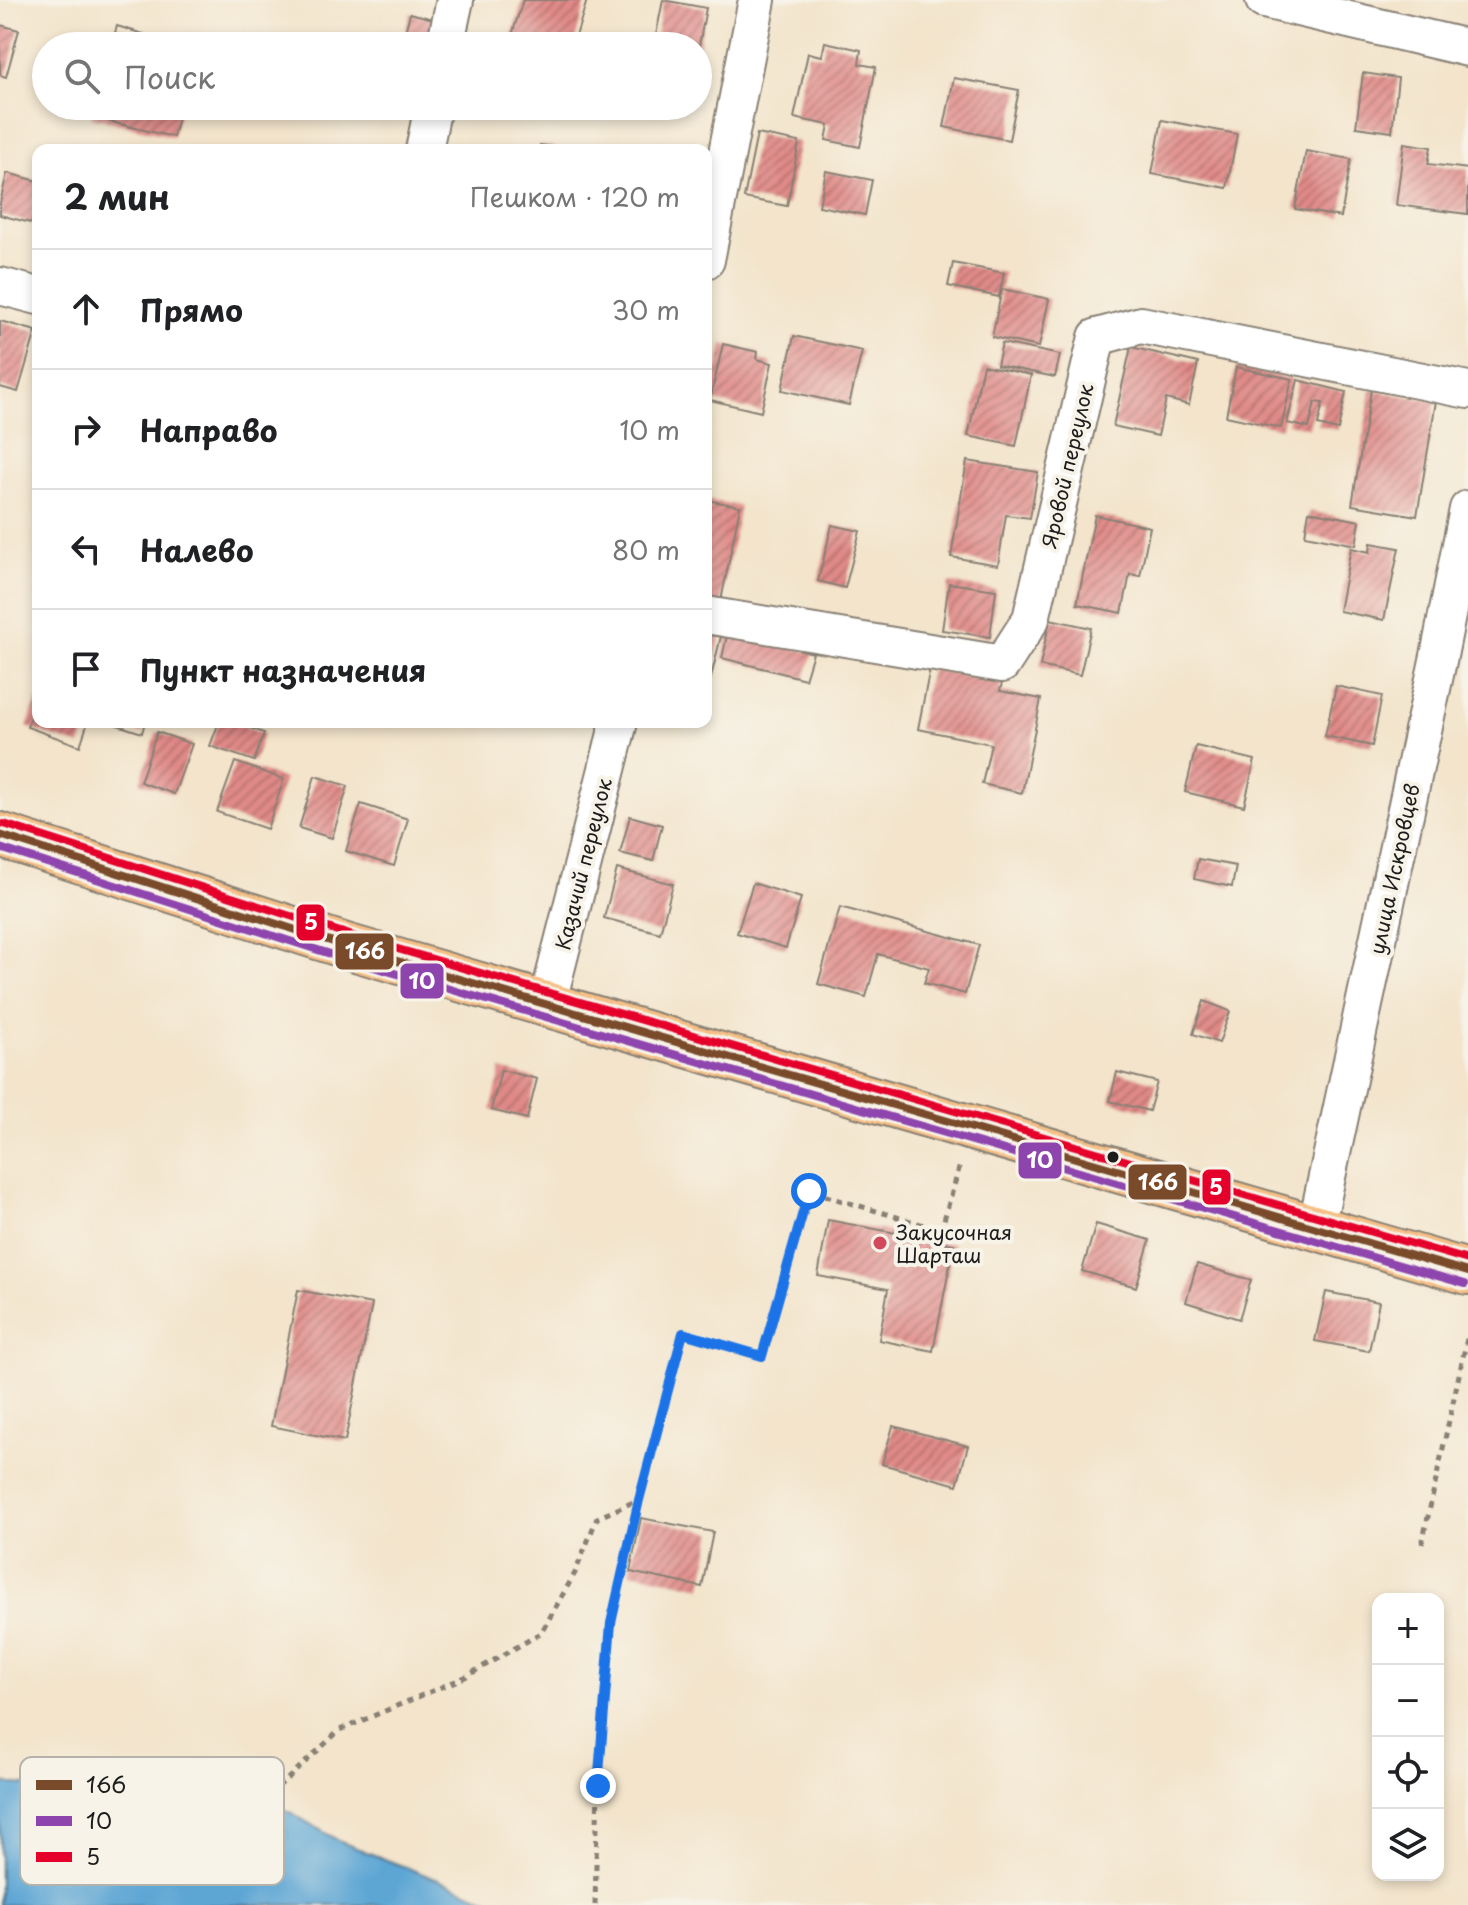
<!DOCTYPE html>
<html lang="ru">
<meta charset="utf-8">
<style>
body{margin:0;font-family:"Playpen Sans",sans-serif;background:#f2f2f2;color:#202124}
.controls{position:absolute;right:24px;bottom:24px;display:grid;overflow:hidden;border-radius:16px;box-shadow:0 4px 12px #0003}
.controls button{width:72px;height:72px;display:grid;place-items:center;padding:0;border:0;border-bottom:2px solid #e0e0e0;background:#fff;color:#202124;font:40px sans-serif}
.stop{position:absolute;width:24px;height:24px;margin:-18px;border:6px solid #1a73e8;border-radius:50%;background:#fff}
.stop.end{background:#1a73e8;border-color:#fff;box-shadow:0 2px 8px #0008}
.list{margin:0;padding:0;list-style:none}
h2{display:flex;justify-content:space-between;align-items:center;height:104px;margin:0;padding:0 32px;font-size:34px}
h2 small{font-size:26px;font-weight:400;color:#757577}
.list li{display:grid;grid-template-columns:52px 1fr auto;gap:24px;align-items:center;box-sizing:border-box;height:120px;padding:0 32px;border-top:2px solid #e0e0e0}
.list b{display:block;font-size:30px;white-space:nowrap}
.list em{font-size:26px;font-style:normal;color:#757577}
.icon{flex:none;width:44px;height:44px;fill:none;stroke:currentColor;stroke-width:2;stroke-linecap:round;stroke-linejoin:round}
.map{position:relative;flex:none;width:1468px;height:1905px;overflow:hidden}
.search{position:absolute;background:#fff;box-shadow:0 4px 12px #0003;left:32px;top:32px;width:680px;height:88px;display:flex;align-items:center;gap:20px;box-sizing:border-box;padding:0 28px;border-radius:44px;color:#757577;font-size:30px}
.panel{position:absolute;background:#fff;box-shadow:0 4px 12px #0003;left:32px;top:144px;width:680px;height:584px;border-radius:16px}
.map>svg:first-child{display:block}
.water{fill:#5da6d4;stroke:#3c6178;stroke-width:2}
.building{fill:url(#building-hatch)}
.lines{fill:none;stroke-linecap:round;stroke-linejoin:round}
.street-casing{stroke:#888074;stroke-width:40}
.primary-casing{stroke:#888074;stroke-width:48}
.path{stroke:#888074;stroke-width:5;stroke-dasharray:6 6;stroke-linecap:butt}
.street{stroke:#fff;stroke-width:36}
.primary{stroke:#f5bf86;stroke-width:44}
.bus-1-casing{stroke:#f7f3e8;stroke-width:14}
.bus-2-casing{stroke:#f7f3e8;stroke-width:14}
.bus-3-casing{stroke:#f7f3e8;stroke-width:14}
.bus-1{stroke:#7a4b2a;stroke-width:8}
.bus-2{stroke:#8e44ad;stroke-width:8}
.bus-3{stroke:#e4002b;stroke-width:8}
.route{stroke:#1a73e8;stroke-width:10}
.bus-dot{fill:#1c1c1c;stroke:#f7f3e8;stroke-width:3}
.poi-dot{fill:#d1495b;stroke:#f7f3e8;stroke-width:3}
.labels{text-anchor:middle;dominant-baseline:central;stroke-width:8;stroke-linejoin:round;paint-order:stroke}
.street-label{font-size:20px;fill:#1c1c1c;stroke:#f7f3e8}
.poi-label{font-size:20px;fill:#1c1c1c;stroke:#f7f3e8;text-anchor:start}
.key{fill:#f7f3e8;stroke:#b5b2ab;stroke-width:2}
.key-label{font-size:22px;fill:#1c1c1c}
.line-badge{stroke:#f7f3e8;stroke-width:3}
.badge-label{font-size:22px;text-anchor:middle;font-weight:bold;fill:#fff}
</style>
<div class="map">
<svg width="1468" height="1905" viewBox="0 0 1468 1905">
<defs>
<pattern id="building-hatch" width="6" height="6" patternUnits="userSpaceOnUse" patternTransform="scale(2)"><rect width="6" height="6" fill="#e08a88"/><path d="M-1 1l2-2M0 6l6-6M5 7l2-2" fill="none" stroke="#b5706e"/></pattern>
</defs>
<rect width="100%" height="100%" fill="#f7f3e8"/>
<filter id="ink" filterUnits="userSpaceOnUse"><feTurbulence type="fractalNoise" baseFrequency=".0125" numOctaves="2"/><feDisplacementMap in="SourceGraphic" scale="16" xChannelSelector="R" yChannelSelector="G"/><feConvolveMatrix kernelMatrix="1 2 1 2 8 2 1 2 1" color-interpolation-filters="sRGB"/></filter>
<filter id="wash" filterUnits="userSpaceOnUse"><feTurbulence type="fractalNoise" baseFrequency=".006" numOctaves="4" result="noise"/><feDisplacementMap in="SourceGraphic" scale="32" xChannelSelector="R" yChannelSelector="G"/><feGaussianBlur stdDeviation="1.8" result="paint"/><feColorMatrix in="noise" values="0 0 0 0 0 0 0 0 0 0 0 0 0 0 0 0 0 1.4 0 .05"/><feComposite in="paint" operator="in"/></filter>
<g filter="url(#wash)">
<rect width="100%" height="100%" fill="#f3e4cb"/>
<path class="water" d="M 171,1775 L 182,1779 L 191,1792 L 200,1792 L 203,1794 L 201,1803 L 195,1806 L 191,1811 L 198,1821 L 202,1852 L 209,1854 L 218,1848 L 226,1851 L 231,1845 L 231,1837 L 236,1834 L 236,1827 L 230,1826 L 226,1820 L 225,1809 L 236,1796 L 276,1804 L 341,1842 L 490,1900 L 494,1905 L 0,1905 L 0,1781 L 12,1785 L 95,1784 L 140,1789 L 158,1779 Z"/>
<g id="blocks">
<g class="building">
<path d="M 523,0 L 587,0 L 573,46 L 538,46 L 511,38 Z"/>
<path d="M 663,0 L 706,8 L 699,46 L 654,45 Z"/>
<path d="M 410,13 L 433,19 L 426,46 L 402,44 Z"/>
<path d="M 0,25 L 19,30 L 6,77 L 0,75 Z"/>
<path d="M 117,26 L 153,37 L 150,46 L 111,46 Z"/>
<path d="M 324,34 L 378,45 L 378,46 L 322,46 Z"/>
<path d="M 825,42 L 861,50 L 859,64 L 876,67 L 860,147 L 826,140 L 829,125 L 794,118 L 808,53 L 822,56 Z"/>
<path d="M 1363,73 L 1398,78 L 1392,132 L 1356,127 Z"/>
<path d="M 954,78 L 1019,90 L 1009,140 L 944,127 Z"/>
<path d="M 93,106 L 181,106 L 173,137 L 91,117 Z"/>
<path d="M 1162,120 L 1237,134 L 1227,188 L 1152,174 Z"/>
<path d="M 757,134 L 799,142 L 787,206 L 744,198 Z"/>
<path d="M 1404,143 L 1431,147 L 1428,164 L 1468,169 L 1468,214 L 1396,205 Z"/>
<path d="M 540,145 L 562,148 L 562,150 L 539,150 Z"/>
<path d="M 1306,151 L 1351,159 L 1341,217 L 1295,209 Z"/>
<path d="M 826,171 L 872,180 L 865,215 L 819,206 Z"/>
<path d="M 7,173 L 38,181 L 38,225 L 0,215 L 0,203 Z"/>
<path d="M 953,263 L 1004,273 L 999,297 L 948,286 Z"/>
<path d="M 1002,289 L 1049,299 L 1039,347 L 992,337 Z"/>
<path d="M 0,321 L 36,331 L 18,392 L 0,387 Z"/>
<path d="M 794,336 L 862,351 L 849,405 L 782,390 Z"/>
<path d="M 1002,343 L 1060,355 L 1055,377 L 997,365 Z"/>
<path d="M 723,344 L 758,352 L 757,359 L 772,363 L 761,412 L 710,400 Z"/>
<path d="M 1131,347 L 1198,363 L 1189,405 L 1166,399 L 1158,436 L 1113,426 Z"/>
<path d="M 983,365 L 1031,375 L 1016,446 L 968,436 Z"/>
<path d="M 1236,367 L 1292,379 L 1281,428 L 1226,416 Z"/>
<path d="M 1298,380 L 1346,392 L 1338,430 L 1318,425 L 1323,403 L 1315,402 L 1309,428 L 1287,423 Z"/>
<path d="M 1371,390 L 1436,401 L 1417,516 L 1352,505 Z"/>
<path d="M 967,461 L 1038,472 L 1030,518 L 1006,515 L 998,565 L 951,557 Z"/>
<path d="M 706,500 L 740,506 L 720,606 L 706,603 Z"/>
<path d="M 1309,511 L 1360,521 L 1356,545 L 1305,535 Z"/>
<path d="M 1095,515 L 1150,527 L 1140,576 L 1130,574 L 1122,613 L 1077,604 Z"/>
<path d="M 832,525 L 860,531 L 845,588 L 818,581 Z"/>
<path d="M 1371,543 L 1399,548 L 1384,620 L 1339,611 L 1351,548 L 1370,552 Z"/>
<path d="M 949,583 L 996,590 L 990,637 L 942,630 Z"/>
<path d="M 1050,619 L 1091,628 L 1080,675 L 1040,666 Z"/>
<path d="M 706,629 L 722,632 L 707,694 L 706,694 Z"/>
<path d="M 728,631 L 813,653 L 805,679 L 722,658 Z"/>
<path d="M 930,668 L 1002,683 L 1000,691 L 1041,699 L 1022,793 L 982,784 L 991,744 L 918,729 Z"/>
<path d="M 1336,686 L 1382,696 L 1372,746 L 1325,736 Z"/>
<path d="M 38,697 L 38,722 L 88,722 L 80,746 L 27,727 Z"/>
<path d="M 108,722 L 145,722 L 142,733 Z"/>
<path d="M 219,722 L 233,722 L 264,733 L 254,761 L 210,746 Z"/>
<path d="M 157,732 L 192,744 L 174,794 L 140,782 Z"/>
<path d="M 1196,746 L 1255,760 L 1244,806 L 1185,792 Z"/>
<path d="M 235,762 L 284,779 L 267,829 L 217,812 Z"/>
<path d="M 315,776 L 348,786 L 332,838 L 299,828 Z"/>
<path d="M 361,804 L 408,819 L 394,866 L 346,851 Z"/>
<path d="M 630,816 L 662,825 L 653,861 L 620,853 Z"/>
<path d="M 1198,859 L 1236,866 L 1232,887 L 1194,879 Z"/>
<path d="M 617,869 L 673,884 L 660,933 L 604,918 Z"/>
<path d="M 753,883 L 801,898 L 786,948 L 737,933 Z"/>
<path d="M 840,907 L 979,945 L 965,994 L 924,983 L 929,968 L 878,954 L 866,997 L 818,984 Z"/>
<path d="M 1204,1001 L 1230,1011 L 1219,1043 L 1193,1034 Z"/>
<path d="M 501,1070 L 537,1079 L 527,1119 L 491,1110 Z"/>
<path d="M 1117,1072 L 1157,1082 L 1149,1111 L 1110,1101 Z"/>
<path d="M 828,1220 L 954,1244 L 933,1351 L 879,1340 L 888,1289 L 818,1276 Z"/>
<path d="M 1096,1224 L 1150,1240 L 1136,1287 L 1082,1271 Z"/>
<path d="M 1197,1264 L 1251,1280 L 1239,1319 L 1186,1302 Z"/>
<path d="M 298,1290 L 372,1304 L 345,1441 L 271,1426 Z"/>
<path d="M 1326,1292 L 1379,1302 L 1369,1351 L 1315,1341 Z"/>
<path d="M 893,1426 L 968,1446 L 957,1485 L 882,1464 Z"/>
<path d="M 641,1518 L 713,1532 L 702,1587 L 630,1572 Z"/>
</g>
</g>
</g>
<g filter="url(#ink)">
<use href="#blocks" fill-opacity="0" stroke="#888074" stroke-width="2"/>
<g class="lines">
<g class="street-casing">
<g id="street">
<path d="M 1264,0 L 1468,48"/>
<path d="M 445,46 L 455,0"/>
<path d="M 424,150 L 433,106"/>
<path d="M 706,260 L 757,0"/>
<path d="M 0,286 L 38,296"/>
<path d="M 706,615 L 1002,664 L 1031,619 L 1097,337 L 1141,325 L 1468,390"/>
<path d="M 547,1005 L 619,722"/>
<path d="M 1316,1228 L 1439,656 L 1468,509"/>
</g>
</g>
<g class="primary-casing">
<path id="primary" d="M 0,835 L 349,947 L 1468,1272"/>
</g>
<g class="path">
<path d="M 1422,1544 L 1468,1334"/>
<path d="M 259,1801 L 285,1781 L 340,1730 L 465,1677 L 541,1633 L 575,1573 L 597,1518 L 638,1500"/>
<path d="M 595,1905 L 598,1786 L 611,1623 L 639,1500 L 683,1333 L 762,1356 L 809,1191 L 941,1230 L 960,1165"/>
</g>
<use href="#street" class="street"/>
<use href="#primary" class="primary"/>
<g class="bus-1-casing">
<path id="bus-1" d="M 0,835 L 349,947 L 1468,1272"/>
</g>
<g class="bus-2-casing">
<path id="bus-2" d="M 0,848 L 346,959 L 1465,1284"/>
</g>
<g class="bus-3-casing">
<path id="bus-3" d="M 4,824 L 353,936 L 1468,1260"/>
</g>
<use href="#bus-1" class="bus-1"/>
<use href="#bus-2" class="bus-2"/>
<use href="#bus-3" class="bus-3"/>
</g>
</g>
<g class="lines" filter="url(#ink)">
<path class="route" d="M 598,1786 L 611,1623 L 639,1500 L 683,1333 L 762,1356 L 809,1191"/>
</g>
<circle class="bus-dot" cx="1113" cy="1157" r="7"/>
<circle class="poi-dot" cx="880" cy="1243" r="8"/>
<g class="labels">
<g class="street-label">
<text transform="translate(1067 466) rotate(-77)">Яровой переулок</text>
<text transform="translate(583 864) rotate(-76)">Казачий переулок</text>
<text transform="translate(1394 869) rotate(-78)">улица Искровцев</text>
</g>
<g class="poi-label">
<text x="896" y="1232">Закусочная<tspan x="896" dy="23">Шарташ</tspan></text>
</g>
</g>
<rect x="20" y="1757" width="264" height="128" rx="12" class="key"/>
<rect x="36" y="1780" width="36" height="10" fill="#7a4b2a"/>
<rect x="36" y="1816" width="36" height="10" fill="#8e44ad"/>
<rect x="36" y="1852" width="36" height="10" fill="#e4002b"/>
<g class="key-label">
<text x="86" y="1793">166</text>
<text x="86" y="1829">10</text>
<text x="86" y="1865">5</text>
</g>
<g class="line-badge">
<rect x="295" y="903" width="31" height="39" rx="8" fill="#e4002b"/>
<rect x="334" y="932" width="61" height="39" rx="8" fill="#7a4b2a"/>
<rect x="399" y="962" width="46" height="38" rx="8" fill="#8e44ad"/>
<rect x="1017" y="1141" width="46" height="39" rx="8" fill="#8e44ad"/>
<rect x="1127" y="1163" width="61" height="38" rx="8" fill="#7a4b2a"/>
<rect x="1201" y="1168" width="31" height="38" rx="8" fill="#e4002b"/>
</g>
<g class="badge-label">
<text x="311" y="930">5</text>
<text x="365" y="959">166</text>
<text x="422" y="989">10</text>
<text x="1040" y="1168">10</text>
<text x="1158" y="1190">166</text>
<text x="1216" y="1195">5</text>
</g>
</svg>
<div class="controls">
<button>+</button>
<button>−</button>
<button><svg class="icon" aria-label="locate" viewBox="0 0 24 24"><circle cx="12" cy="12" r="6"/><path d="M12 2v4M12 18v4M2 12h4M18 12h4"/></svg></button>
<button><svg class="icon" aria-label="layers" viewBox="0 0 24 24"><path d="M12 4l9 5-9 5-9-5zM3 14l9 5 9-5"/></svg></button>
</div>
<div class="stop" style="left:809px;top:1191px"></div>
<div class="stop end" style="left:598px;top:1786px"></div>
<div class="search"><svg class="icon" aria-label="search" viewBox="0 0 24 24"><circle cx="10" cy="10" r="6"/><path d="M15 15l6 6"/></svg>Поиск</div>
<section class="panel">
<h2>2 мин<small>Пешком · 120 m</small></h2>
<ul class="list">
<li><svg class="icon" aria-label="ahead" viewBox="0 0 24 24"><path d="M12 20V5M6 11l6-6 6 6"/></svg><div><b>Прямо</b></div><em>30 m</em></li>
<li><svg class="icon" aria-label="right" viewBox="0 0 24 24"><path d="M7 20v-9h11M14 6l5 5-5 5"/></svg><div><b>Направо</b></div><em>10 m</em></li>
<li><svg class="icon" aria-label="left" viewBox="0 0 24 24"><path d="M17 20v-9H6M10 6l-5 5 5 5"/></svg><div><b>Налево</b></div><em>80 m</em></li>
<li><svg class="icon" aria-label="arrive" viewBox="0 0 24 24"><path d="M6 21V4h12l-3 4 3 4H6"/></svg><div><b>Пункт назначения</b></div></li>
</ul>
</section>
</div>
